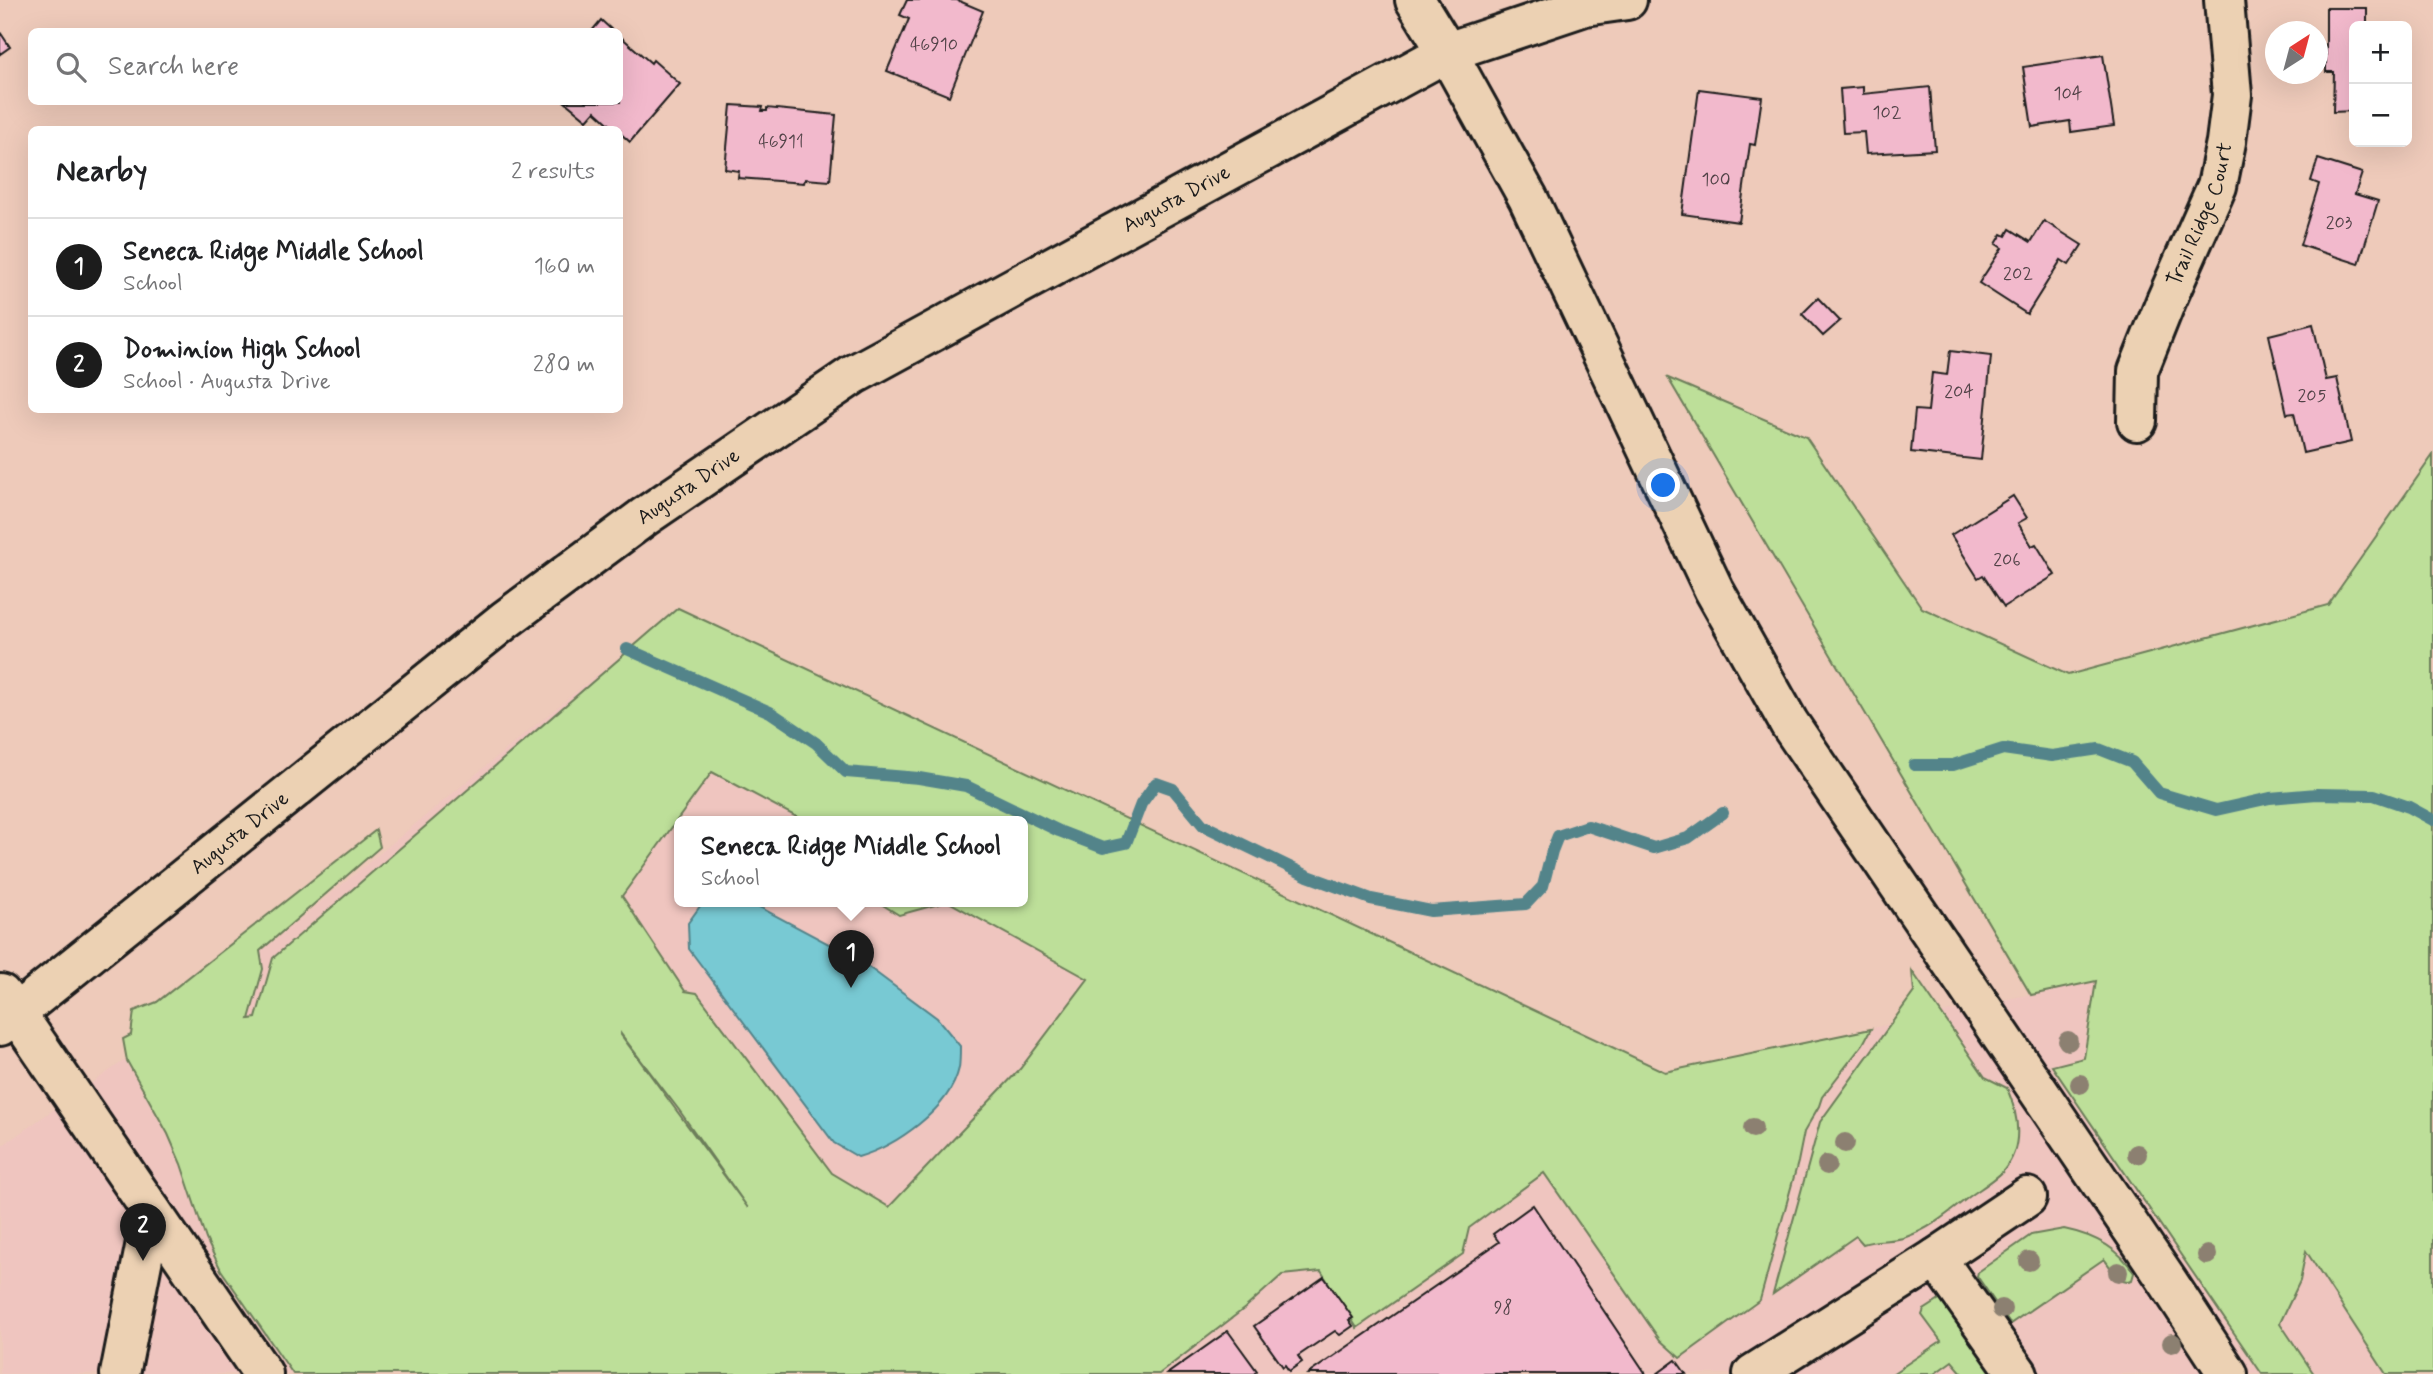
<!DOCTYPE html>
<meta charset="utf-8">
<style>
body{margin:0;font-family:Mynerve,sans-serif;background:#f2f2f2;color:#202124}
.controls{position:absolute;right:21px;top:21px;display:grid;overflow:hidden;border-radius:10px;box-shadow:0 7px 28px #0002}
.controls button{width:63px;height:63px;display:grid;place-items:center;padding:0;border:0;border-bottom:2px solid #e0e0e0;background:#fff;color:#202124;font:35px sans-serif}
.compass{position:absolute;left:2265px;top:21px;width:63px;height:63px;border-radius:50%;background:#fff;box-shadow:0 7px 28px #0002;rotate:36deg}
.you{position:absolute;left:1664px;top:486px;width:24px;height:24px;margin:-18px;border:5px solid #fff;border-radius:50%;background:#1a73e8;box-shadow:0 0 0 10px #1a73e833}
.badge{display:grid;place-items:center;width:46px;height:46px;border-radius:50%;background:#1c1c1c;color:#fff;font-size:23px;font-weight:700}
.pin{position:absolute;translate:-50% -58px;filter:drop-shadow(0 2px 4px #0008)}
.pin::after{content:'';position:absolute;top:37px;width:24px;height:21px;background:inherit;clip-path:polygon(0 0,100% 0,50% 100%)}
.popup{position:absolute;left:674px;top:816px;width:354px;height:91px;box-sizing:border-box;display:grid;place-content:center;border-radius:10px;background:#fff;filter:drop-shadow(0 2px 5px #0005);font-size:23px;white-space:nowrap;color:#757577}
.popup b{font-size:26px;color:#202124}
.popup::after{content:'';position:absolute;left:50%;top:100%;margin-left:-14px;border:14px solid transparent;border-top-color:#fff}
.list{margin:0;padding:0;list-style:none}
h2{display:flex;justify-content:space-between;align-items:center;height:91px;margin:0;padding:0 28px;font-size:30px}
h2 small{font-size:23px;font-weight:400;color:#757577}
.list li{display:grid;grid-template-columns:46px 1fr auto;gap:21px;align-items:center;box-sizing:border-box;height:98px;padding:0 28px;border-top:2px solid #e0e0e0}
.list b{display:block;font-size:26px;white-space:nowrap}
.list p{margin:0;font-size:23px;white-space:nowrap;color:#757577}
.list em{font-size:23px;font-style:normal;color:#757577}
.icon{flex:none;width:38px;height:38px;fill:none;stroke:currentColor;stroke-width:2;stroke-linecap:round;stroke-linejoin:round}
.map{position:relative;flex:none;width:2433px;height:1374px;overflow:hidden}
.search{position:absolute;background:#fff;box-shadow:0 7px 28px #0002;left:28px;top:28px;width:595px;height:77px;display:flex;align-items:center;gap:18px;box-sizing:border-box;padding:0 24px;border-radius:10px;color:#757577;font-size:26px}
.panel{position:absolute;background:#fff;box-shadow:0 7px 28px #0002;left:28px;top:126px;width:595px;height:287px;border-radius:10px}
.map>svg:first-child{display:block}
.built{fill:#efc5bf;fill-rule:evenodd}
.green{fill:#bddf99;stroke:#6c7e5a;stroke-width:2;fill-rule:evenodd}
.water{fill:#78c9d3;stroke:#53848a;stroke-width:2}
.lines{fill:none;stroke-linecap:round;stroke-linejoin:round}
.stream{stroke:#53848a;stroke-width:12}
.building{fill:#f2b9cc;stroke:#1c1c1c;stroke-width:2}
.minor-casing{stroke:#1c1c1c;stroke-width:44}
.minor{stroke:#ecd1b3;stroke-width:38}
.tree{fill:#8c8071}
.labels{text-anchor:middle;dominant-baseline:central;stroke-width:7;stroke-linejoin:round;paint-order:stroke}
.number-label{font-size:18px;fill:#524348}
.street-label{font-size:21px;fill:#1c1c1c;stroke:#ecd1b3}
</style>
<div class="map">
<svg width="2433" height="1374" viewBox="0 0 2433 1374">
<rect width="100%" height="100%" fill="#eecaba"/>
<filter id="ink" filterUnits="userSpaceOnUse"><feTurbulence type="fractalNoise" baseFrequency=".0143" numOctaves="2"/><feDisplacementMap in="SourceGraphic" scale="14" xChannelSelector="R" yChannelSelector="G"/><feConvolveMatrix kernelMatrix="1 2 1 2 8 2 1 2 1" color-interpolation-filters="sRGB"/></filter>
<g filter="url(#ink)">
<path class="built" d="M 678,608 L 1665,1072 L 2126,974 L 2386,1374 L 0,1374 L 0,1147 L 148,1044 ZM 680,822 L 1022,822 L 1022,902 L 680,902 Z"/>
<g class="green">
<path d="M 1668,378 L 1806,437 L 1922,608 L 2068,675 L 2328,605 L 2433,455 L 2433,1374 L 2386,1374 L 2306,1251 L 2300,1281 L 2280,1323 L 2314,1374 L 2262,1374 L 2052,1066 L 2084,1058 L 2096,981 L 2031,995 Z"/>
<path d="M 678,608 L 1665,1072 L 1871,1029 L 1863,1044 L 1822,1097 L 1819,1106 L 1804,1132 L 1798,1162 L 1760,1300 L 1680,1358 L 1660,1340 L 1544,1173 L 1469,1228 L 1463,1254 L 1357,1328 L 1321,1271 L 1282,1275 L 1245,1308 L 1159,1374 L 293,1374 L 221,1270 L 206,1239 L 181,1164 L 168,1134 L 127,1061 L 123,1039 L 131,1035 L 134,1011 L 157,1002 L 376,830 L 380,847 L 260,951 L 263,969 L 249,1019 L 256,1018 L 273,958 ZM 712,772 L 806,822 L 1022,822 L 1022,902 L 949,902 L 1088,979 L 1020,1069 L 889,1207 L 832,1173 L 697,993 L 685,991 L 622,896 ZM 621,1034 L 679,1110 L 748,1208 L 621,1035 Z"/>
<path d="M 878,902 L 946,902 L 899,915 Z"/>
<path d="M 1912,971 L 1985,1077 L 2007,1088 C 2018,1114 2024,1146 2004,1170 C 1996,1180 1976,1191 1965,1200 C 1946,1215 1929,1229 1906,1237 C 1892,1242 1877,1239 1863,1244 L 1856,1236 L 1773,1294 L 1820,1122 L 1914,992 Z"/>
<path d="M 2064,1229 C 2093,1235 2119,1247 2134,1273 L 2132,1280 C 2118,1285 2112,1268 2104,1259 L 2010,1324 L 1977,1276 L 1978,1272 L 2031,1235 Z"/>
<path d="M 1944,1297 L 1994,1367 L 1992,1374 L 1963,1374 L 1952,1361 L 1934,1374 L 1892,1374 L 1941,1341 L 1922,1315 L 1924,1310 Z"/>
</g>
<path class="water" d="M 703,902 L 752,903 L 859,960 L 937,1018 L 960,1046 C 960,1053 960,1061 959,1068 C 950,1109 896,1146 858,1157 L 834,1143 L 689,949 L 688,923 Z"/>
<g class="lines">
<g class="stream">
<path d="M 627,649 L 770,712 L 816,743 L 846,772 L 919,778 L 966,786 L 1059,831 L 1103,848 L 1126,843 L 1141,804 L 1156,783 L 1173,789 L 1203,825 L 1308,876 L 1371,899 L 1431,911 L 1526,904 L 1543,886 L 1552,851 L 1558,836 L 1588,826 L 1654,848 L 1688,838 L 1723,813"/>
<path d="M 1914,765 L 1953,765 L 2003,749 L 2052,756 L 2099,749 L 2132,762 L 2159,793 L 2216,810 L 2270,798 L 2317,794 L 2374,795 L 2409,807 L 2433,820"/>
</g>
</g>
<g class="building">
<path d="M 907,0 L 957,0 L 983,11 L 949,96 L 887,71 L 909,19 L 900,15 Z"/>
<path d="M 2326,8 L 2367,8 L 2367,26 L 2354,26 L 2354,111 L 2333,112 L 2334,72 L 2326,72 Z"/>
<path d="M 601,20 L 614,32 L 591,32 Z"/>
<path d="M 0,32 L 10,47 L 0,54 Z"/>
<path d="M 620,36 L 651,63 L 653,60 L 680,84 L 630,142 L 620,133 L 620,130 L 616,130 L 595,111 L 587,120 L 565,102 L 620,102 Z"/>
<path d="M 2103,55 L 2114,126 L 2071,132 L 2070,121 L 2032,127 L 2023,67 Z"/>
<path d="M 1863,87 L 1863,94 L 1930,87 L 1935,150 L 1866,154 L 1864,132 L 1843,133 L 1840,89 Z"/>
<path d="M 1699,89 L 1762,97 L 1755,145 L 1750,144 L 1739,222 L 1682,214 Z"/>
<path d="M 731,105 L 763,107 L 762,111 L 767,111 L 767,108 L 836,115 L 830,181 L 805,179 L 804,183 L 738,178 L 739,171 L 725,169 Z"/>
<path d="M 2318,159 L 2362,173 L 2355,194 L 2378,201 L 2359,264 L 2300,245 L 2319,184 L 2311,181 Z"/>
<path d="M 2044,221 L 2082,245 L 2069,265 L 2061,260 L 2027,314 L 1979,283 L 2002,248 L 1996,244 L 2002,234 L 2006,236 L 2010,229 L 2031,242 Z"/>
<path d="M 1818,298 L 1840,321 L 1823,336 L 1802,314 Z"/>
<path d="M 2313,324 L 2326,380 L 2337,378 L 2351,442 L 2303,453 L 2294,413 L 2287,414 L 2269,335 Z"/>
<path d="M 1950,351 L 1991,356 L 1981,460 L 1911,452 L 1915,410 L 1928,411 L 1932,373 L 1947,375 Z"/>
<path d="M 2013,496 L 2027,518 L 2018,523 L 2032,546 L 2036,544 L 2055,575 L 2004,607 L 1983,575 L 1978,578 L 1951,535 Z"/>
<path d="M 1533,1205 L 1646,1374 L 1308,1374 L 1499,1242 L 1493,1234 Z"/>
<path d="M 1324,1277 L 1353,1318 L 1349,1320 L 1353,1326 L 1340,1335 L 1335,1331 L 1298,1356 L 1302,1362 L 1289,1371 L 1285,1365 L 1283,1367 L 1254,1326 Z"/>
<path d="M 1228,1331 L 1257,1371 L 1254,1374 L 1167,1374 Z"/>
<path d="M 1676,1360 L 1686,1374 L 1657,1374 Z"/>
</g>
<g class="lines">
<g class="minor-casing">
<g id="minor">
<path d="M 1415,0 L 1447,52 L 1528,198 L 1714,590 L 1789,723 L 2168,1282 L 2228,1374"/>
<path id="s1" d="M 2137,421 L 2138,371 L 2166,301 L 2217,186 L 2226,142 L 2232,95 L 2224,0"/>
<path d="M 1,994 L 16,1013 L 263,1374"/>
<path id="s2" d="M 0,1026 L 505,620 L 644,517 L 853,375 L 1447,52 L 1585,6 L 1627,0"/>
<path d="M 1936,1258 L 2027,1197"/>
<path d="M 120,1374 L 152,1212"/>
<path d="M 1753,1374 L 1936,1258 L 2018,1374"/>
</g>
</g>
<use href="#minor" class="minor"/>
</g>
<g class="tree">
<circle cx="2068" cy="1041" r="10"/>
<circle cx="2080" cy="1084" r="10"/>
<circle cx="1753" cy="1128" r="10"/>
<circle cx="1845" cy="1143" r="10"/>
<circle cx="2137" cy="1154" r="10"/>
<circle cx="1827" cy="1165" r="10"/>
<circle cx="2207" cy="1255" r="10"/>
<circle cx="2029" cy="1261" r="10"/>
<circle cx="2118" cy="1272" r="10"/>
<circle cx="2002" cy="1309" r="10"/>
<circle cx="2172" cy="1343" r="10"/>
</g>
</g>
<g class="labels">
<g class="number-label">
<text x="934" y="45">46910</text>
<text x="2068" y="94">104</text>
<text x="1887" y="113">102</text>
<text x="781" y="142">46911</text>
<text x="1716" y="180">100</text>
<text x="2339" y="223">203</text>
<text x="2018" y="274">202</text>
<text x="1959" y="392">204</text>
<text x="2312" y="396">205</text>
<text x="2007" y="560">206</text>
<text x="1503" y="1308">98</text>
</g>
<g class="street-label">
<text stroke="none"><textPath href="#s2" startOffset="1442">Augusta Drive</textPath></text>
<text stroke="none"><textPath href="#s1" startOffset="219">Trail Ridge Court</textPath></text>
<text stroke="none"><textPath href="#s2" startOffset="875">Augusta Drive</textPath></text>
<text stroke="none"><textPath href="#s2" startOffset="308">Augusta Drive</textPath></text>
</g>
</g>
</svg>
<div class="controls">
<button>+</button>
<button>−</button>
</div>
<svg class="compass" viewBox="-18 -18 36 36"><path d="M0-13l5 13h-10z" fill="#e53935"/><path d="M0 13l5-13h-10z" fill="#757577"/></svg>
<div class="you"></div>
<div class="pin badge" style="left:851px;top:988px">1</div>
<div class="popup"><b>Seneca Ridge Middle School</b>School</div>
<div class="pin badge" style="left:143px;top:1261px">2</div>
<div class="search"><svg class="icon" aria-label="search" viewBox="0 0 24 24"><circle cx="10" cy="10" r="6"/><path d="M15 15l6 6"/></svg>Search here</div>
<section class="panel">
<h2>Nearby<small>2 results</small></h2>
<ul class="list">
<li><span class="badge">1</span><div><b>Seneca Ridge Middle School</b><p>School</p></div><em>160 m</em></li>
<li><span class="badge">2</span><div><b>Dominion High School</b><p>School · Augusta Drive</p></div><em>280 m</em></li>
</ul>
</section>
</div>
